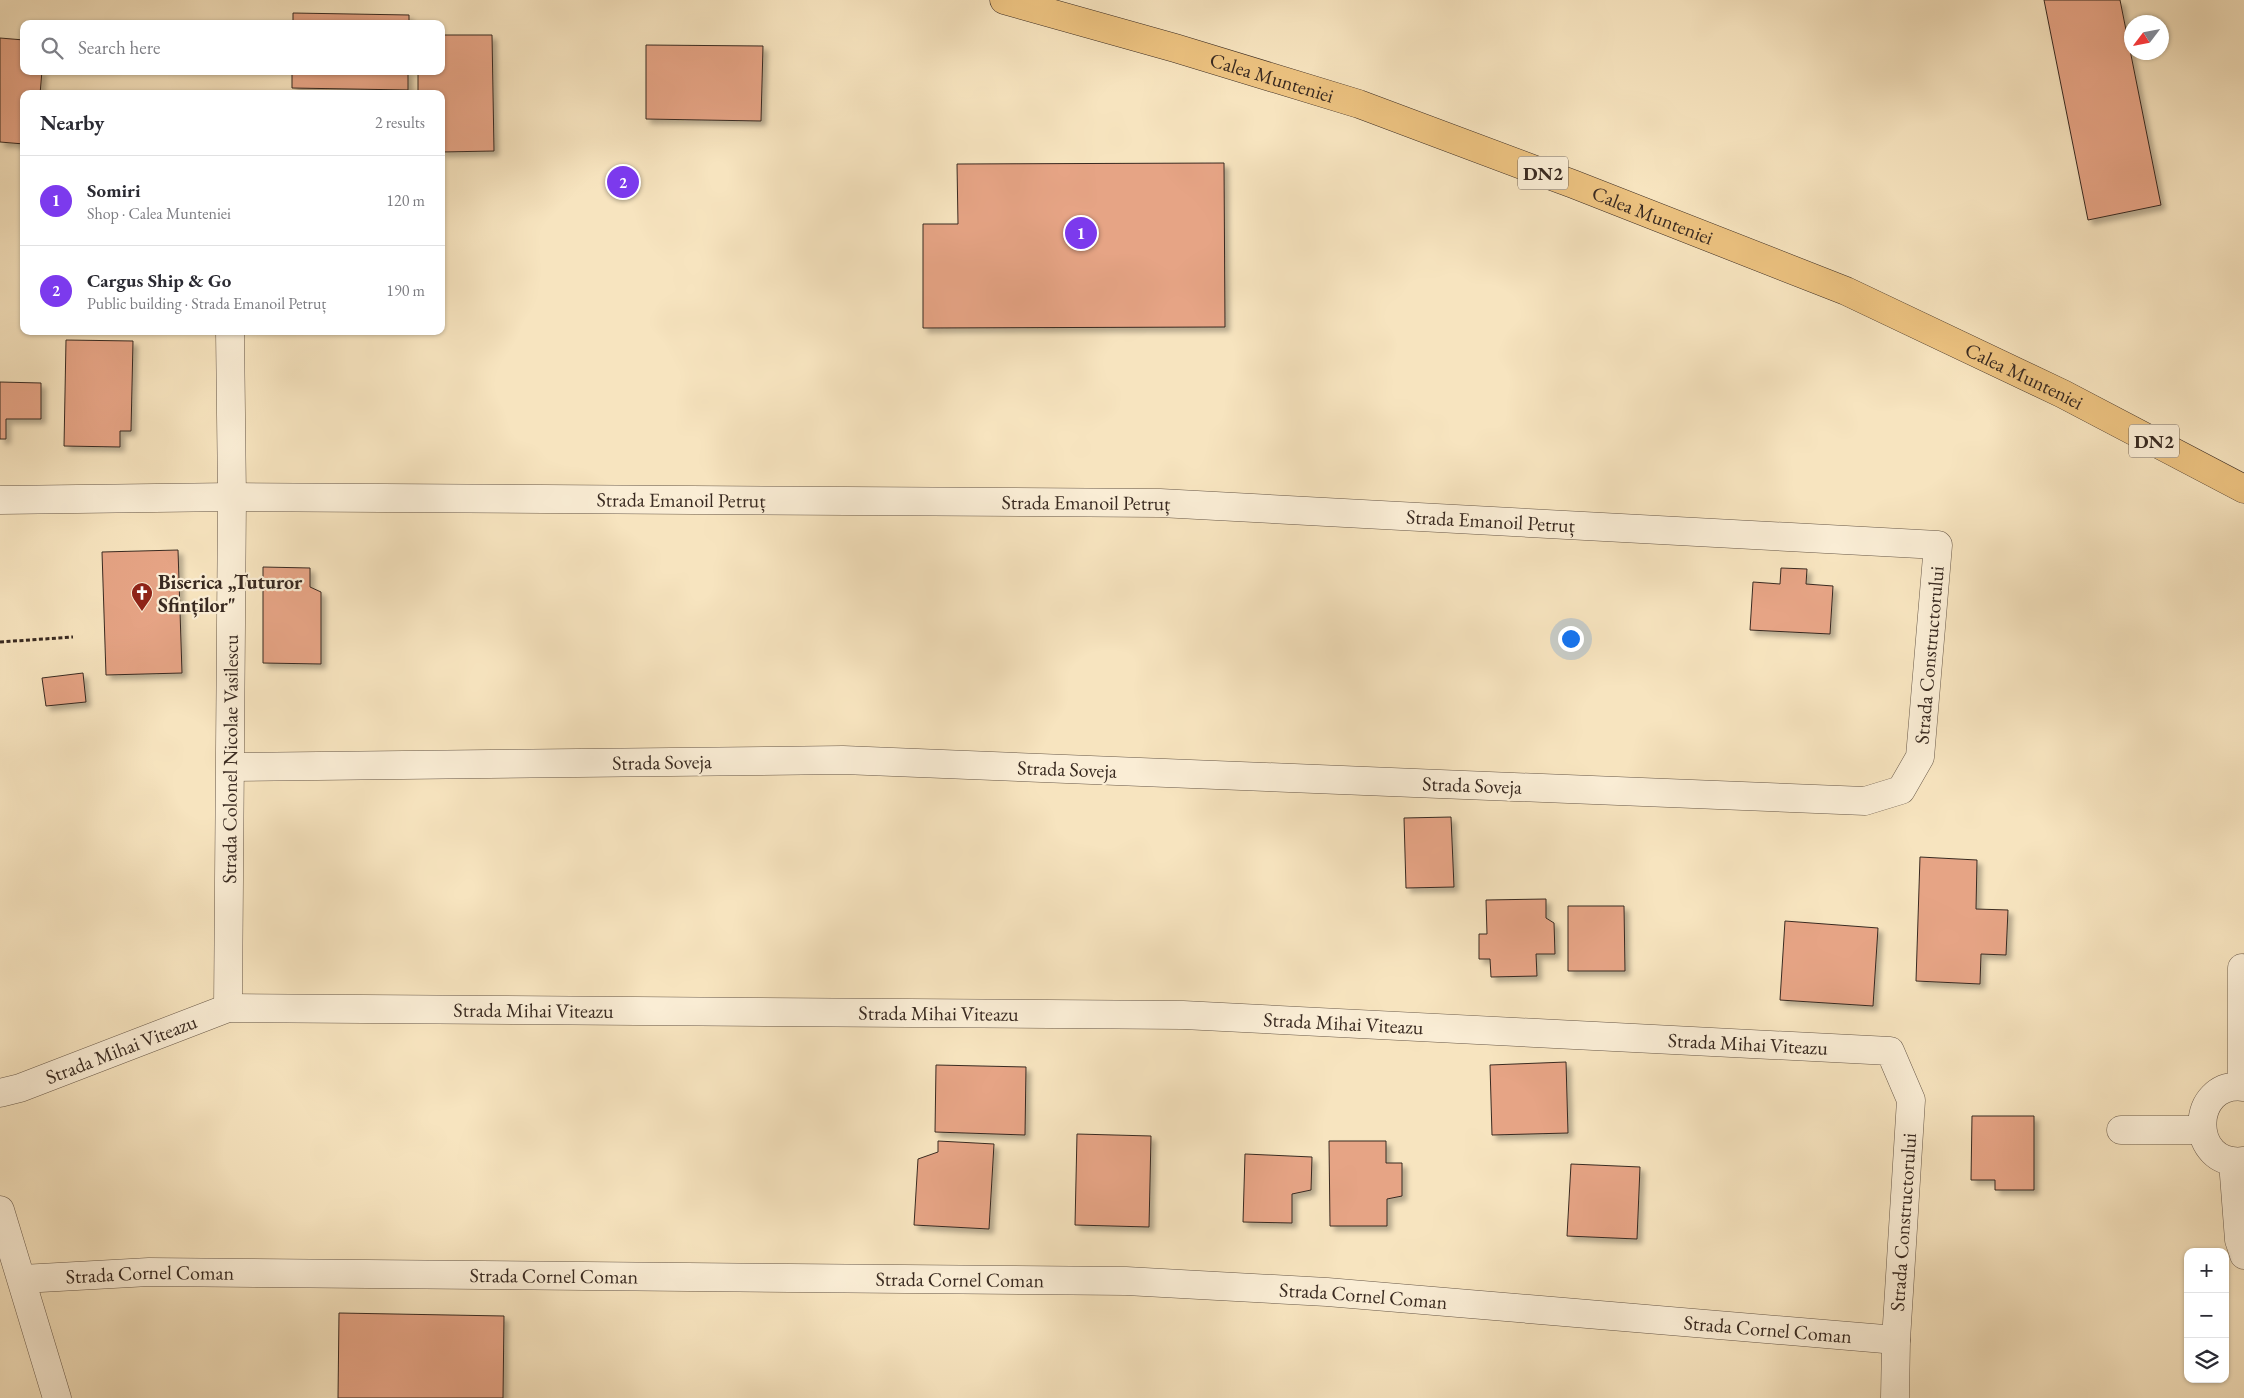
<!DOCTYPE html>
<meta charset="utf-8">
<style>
body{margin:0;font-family:"EB Garamond",serif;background:#f7f7f7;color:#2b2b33}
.controls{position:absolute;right:15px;bottom:15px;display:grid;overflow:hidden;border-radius:10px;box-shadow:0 1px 4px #0004}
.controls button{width:45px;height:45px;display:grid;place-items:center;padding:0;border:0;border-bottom:1px solid #e1e1e2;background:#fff;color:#2b2b33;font:25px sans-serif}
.compass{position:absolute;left:2124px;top:15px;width:45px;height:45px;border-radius:50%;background:#fff;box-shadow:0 1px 4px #0004;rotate:238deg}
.you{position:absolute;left:1570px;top:638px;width:18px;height:18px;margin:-12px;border:4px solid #fff;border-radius:50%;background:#1a73e8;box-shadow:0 0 0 8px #1a73e833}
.badge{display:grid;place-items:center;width:32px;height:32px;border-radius:50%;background:#7c3aed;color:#fff;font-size:16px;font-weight:700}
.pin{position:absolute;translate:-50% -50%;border:2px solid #fff;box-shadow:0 1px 5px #0006}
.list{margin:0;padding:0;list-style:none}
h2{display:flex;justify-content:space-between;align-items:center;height:65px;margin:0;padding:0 20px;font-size:21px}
h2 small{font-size:16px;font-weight:400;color:#7c7c81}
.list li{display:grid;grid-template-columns:32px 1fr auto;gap:15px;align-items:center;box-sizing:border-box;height:90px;padding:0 20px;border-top:1px solid #e1e1e2}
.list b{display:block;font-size:19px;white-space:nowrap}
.list p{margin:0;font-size:16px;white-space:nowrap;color:#7c7c81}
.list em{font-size:16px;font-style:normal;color:#7c7c81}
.icon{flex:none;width:28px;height:28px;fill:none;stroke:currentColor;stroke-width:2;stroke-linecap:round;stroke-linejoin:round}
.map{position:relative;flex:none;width:2244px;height:1398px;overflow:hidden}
.search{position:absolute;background:#fff;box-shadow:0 1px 4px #0004;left:20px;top:20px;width:425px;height:55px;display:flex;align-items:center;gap:12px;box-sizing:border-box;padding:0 18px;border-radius:10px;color:#7c7c81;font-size:19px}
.panel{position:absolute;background:#fff;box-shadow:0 1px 4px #0004;left:20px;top:90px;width:425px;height:245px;border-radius:10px}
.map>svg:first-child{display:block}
.building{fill:#e6a485;stroke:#392a21;filter:url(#shadow)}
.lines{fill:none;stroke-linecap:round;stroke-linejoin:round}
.street-casing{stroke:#685848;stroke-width:29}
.primary-casing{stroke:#392a21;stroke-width:29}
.path{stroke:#392a21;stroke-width:3;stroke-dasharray:4 2.5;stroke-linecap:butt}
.street{stroke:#faedd5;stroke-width:28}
.primary{stroke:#ecc280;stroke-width:28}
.labels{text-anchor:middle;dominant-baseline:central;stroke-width:4.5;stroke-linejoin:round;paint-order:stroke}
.shield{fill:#faedd5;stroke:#736457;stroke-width:1}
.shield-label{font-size:19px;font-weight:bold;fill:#392a21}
.street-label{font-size:20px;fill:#392a21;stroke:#faedd5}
.poi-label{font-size:20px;font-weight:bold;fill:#392a21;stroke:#faedd5;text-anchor:start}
</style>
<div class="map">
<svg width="2244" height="1398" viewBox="0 0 2244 1398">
<defs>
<filter id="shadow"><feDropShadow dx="4.5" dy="4.5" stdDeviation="2.5" flood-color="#0004"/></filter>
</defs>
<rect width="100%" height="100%" fill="#f7e4bf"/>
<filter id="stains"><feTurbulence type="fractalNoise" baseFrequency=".004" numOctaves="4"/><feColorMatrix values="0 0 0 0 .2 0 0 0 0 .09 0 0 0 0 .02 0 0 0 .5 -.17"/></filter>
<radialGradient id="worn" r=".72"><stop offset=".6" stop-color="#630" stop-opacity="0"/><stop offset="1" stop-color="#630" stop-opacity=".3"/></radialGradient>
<g class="building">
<path d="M 2044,0 L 2120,0 L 2161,205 L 2088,220 Z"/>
<path d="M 293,13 L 409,15 L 409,24 L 293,24 Z"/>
<path d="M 441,35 L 492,35 L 494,151 L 441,152 L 441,94 L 418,94 L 418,71 L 441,71 Z"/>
<path d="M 0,38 L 24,40 L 24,71 L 42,71 L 40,94 L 24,94 L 24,144 L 0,142 Z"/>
<path d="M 646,45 L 763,46 L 761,121 L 646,119 Z"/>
<path d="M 292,71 L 408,71 L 408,90 L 292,88 Z"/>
<path d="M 1224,163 L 1225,327 L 923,328 L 923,224 L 958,224 L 957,164 Z"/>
<path d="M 66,340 L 133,341 L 131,431 L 120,431 L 120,447 L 64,446 Z"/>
<path d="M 0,382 L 41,383 L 41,419 L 6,419 L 6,439 L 0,439 Z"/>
<path d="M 178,550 L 182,673 L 106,675 L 102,552 Z"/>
<path d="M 263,567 L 310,568 L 310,587 L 321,592 L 321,664 L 263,663 Z"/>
<path d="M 1781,568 L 1807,569 L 1806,584 L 1833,586 L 1830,634 L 1750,630 L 1753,582 L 1780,584 Z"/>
<path d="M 83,673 L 86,702 L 46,706 L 42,678 Z"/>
<path d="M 1451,817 L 1454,887 L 1406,888 L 1404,818 Z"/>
<path d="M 1920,857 L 1977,860 L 1976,909 L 2008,910 L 2006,955 L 1981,954 L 1980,984 L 1916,981 Z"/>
<path d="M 1546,899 L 1546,918 L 1554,923 L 1555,954 L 1536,954 L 1537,976 L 1491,977 L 1490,959 L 1479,959 L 1479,934 L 1487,934 L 1486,900 Z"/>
<path d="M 1568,906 L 1624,906 L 1625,971 L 1568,971 Z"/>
<path d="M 1785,921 L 1878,928 L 1873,1006 L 1780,1000 Z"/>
<path d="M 1566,1062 L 1568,1133 L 1492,1135 L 1490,1065 Z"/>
<path d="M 936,1065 L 1026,1067 L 1025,1135 L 935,1132 Z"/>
<path d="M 1972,1116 L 2034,1116 L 2034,1190 L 1995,1190 L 1995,1180 L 1971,1180 Z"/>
<path d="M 1077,1134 L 1151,1136 L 1149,1227 L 1075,1225 Z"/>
<path d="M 938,1141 L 994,1144 L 989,1229 L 914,1225 L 918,1159 L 938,1152 Z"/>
<path d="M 1329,1141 L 1386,1141 L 1386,1163 L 1402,1163 L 1402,1196 L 1387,1199 L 1387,1226 L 1330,1226 Z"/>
<path d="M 1245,1154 L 1312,1157 L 1311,1190 L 1292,1194 L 1292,1223 L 1243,1222 Z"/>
<path d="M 1571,1164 L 1640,1167 L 1637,1239 L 1567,1236 Z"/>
<path d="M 339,1313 L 504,1316 L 503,1398 L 338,1398 Z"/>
</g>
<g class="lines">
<g class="street-casing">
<g id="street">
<path id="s1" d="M 0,500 L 232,497 L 1160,503 L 1938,545 L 1920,757 L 1901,790 L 1865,801 L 843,760 L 231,767"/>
<path d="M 2242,968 L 2242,1086"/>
<path id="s2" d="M 228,1008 L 232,497 L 230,331"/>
<path d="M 2244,1087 C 2189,1080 2188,1168 2244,1161"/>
<path id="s3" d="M 0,1093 L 20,1088 L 228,1008 L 1183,1015 L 1890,1051 L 1911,1100 L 1896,1340 L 1895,1398"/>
<path d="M 2121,1130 L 2202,1130"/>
<path d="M 2233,1162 L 2239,1240 L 2244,1255"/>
<path d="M 0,1210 L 57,1398"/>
<path id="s4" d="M 22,1279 L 149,1272 L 1126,1281 L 1327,1292 L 1896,1340"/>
</g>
</g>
<g class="primary-casing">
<g id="primary">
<path id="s5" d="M 1004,0 L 1175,48 L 1359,104 L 1573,184 L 1846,291 L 2063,394 L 2244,489"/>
</g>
</g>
<path class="path" d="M 0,642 L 73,637"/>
<use href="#street" class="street"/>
<use href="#primary" class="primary"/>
</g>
<defs>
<g id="church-pin" transform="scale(1.125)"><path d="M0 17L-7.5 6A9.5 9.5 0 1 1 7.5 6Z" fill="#8f2418" stroke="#faedd5"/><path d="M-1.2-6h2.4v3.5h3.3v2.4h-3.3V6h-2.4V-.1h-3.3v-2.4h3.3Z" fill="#fff"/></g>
</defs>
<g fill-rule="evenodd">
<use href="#church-pin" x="142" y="593"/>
</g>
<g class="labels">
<g class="shield">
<rect x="1518" y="156.5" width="50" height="33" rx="4"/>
<rect x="2129" y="424.5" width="50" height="33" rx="4"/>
</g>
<g class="shield-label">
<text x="1543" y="173">DN2</text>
<text x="2154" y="441">DN2</text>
</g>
<g class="street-label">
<text stroke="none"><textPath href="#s5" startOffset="279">Calea Munteniei</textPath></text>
<text stroke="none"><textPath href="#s5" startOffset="684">Calea Munteniei</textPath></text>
<text stroke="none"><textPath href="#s5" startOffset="1089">Calea Munteniei</textPath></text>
<text stroke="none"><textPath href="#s1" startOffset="681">Strada Emanoil Petruț</textPath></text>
<text stroke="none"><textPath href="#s1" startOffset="1086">Strada Emanoil Petruț</textPath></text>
<text stroke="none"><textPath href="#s1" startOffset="1491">Strada Emanoil Petruț</textPath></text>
<text transform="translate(1929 655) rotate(-85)">Strada Constructorului</text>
<text stroke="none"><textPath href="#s2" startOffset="249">Strada Colonel Nicolae Vasilescu</textPath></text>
<text transform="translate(662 762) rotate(-1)">Strada Soveja</text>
<text transform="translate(1067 769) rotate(2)">Strada Soveja</text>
<text transform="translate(1472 785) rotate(2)">Strada Soveja</text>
<text stroke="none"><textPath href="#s3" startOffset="549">Strada Mihai Viteazu</textPath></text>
<text stroke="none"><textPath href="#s3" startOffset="954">Strada Mihai Viteazu</textPath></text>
<text stroke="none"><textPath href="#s3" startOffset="1359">Strada Mihai Viteazu</textPath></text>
<text stroke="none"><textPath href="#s3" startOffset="1764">Strada Mihai Viteazu</textPath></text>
<text stroke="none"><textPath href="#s3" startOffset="129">Strada Mihai Viteazu</textPath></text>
<text transform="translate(1903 1222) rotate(-86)">Strada Constructorului</text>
<text stroke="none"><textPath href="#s4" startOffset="128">Strada Cornel Coman</textPath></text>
<text stroke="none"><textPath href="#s4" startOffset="532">Strada Cornel Coman</textPath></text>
<text stroke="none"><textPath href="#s4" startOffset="938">Strada Cornel Coman</textPath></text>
<text stroke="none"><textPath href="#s4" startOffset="1342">Strada Cornel Coman</textPath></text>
<text stroke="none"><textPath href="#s4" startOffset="1748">Strada Cornel Coman</textPath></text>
</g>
<g class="poi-label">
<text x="158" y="582">Biserica „Tuturor<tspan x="158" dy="23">Sfinților"</tspan></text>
</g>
</g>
<rect width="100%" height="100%" filter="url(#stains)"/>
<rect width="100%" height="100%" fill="url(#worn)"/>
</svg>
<div class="controls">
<button>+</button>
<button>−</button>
<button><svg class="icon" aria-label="layers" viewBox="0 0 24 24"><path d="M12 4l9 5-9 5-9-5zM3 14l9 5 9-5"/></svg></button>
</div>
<svg class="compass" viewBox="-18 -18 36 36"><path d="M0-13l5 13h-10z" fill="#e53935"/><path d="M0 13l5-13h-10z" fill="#7c7c81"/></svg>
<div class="you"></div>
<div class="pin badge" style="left:1081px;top:233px">1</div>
<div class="pin badge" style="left:623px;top:182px">2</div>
<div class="search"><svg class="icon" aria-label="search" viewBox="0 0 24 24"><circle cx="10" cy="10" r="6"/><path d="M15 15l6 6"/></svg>Search here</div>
<section class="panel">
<h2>Nearby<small>2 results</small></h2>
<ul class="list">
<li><span class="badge">1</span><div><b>Somiri</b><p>Shop · Calea Munteniei</p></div><em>120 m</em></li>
<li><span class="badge">2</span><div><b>Cargus Ship &amp; Go</b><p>Public building · Strada Emanoil Petruț</p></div><em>190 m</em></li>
</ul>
</section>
</div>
